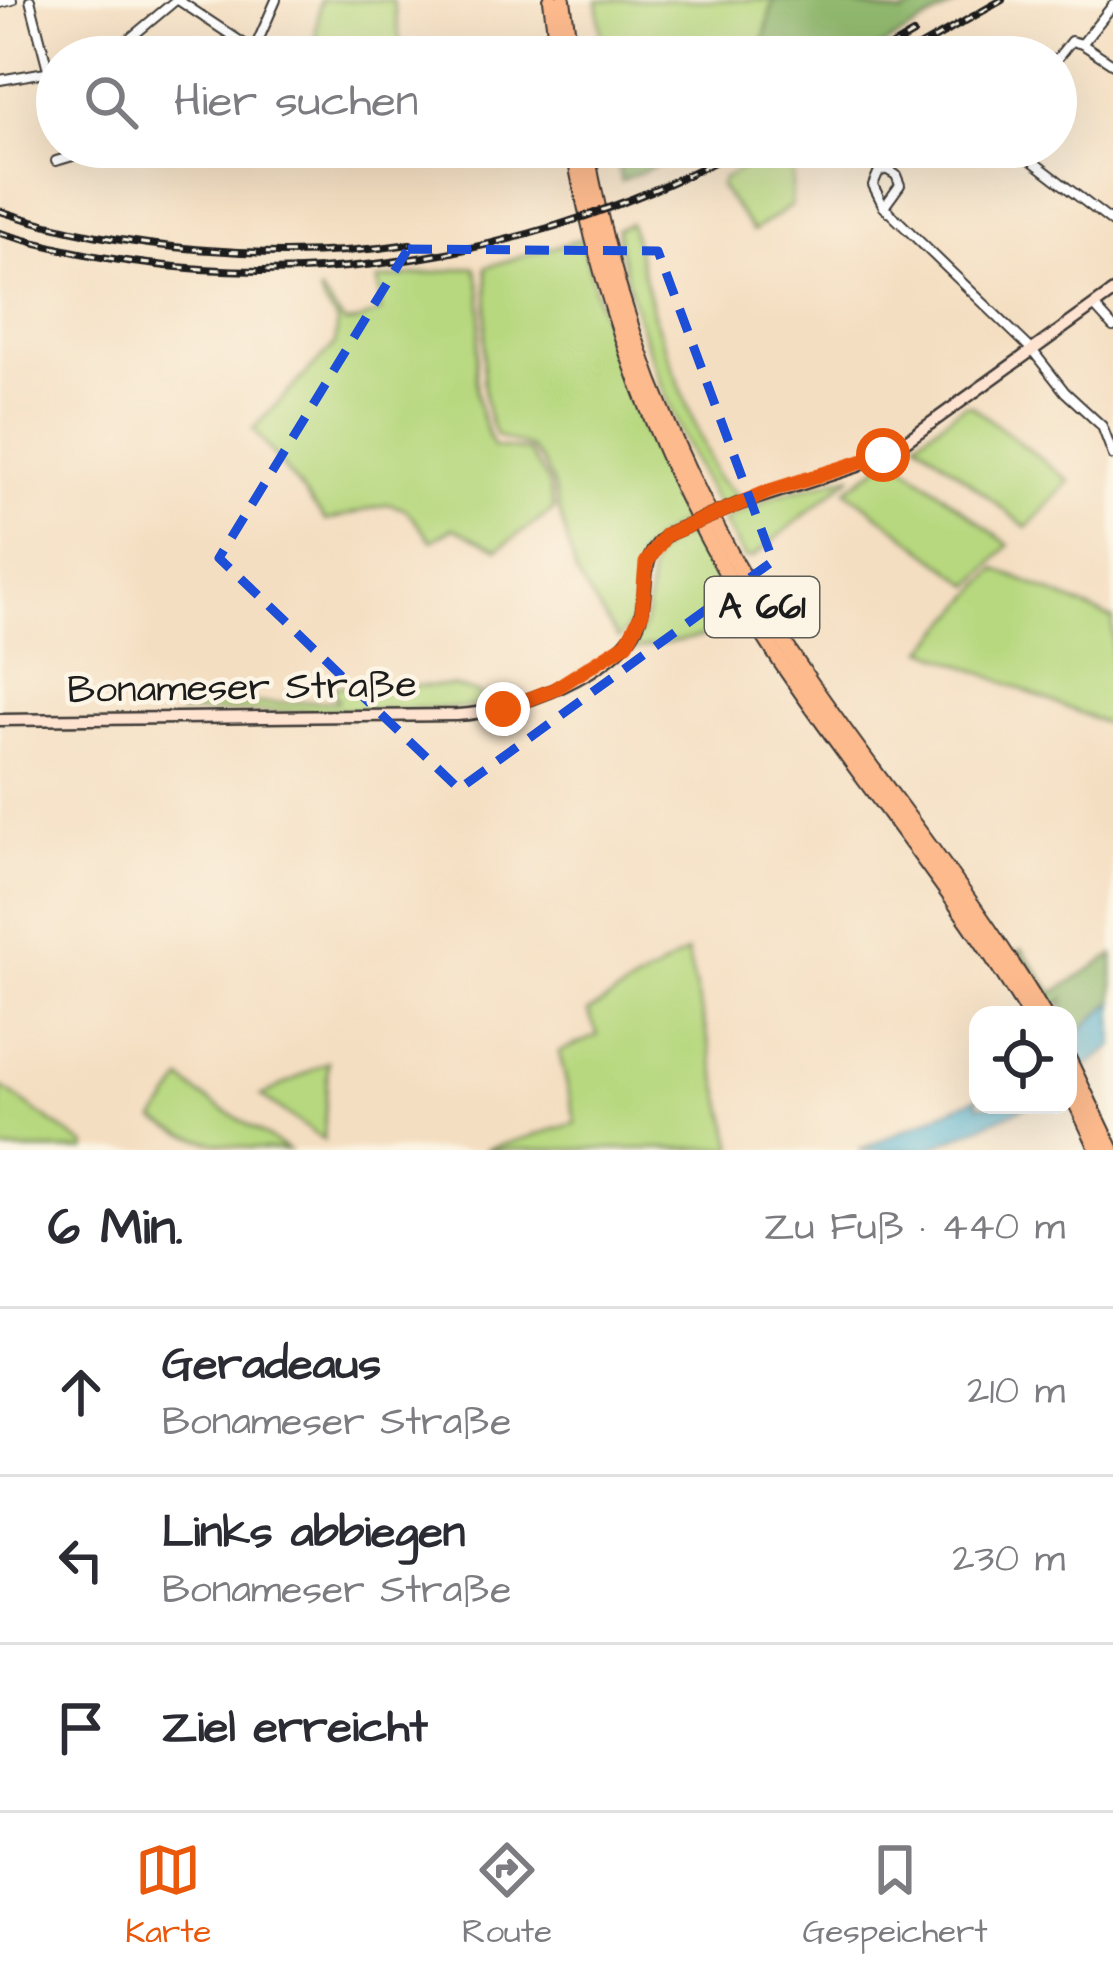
<!DOCTYPE html>
<html lang="de">
<meta charset="utf-8">
<style>
body{margin:0;font-family:"Architects Daughter",sans-serif;background:#f7f7f7;color:#2b2b33}
.controls{position:absolute;right:36px;bottom:36px;display:grid;overflow:hidden;border-radius:24px;box-shadow:0 12px 48px #0002}
.controls button{width:108px;height:108px;display:grid;place-items:center;padding:0;border:0;border-bottom:3px solid #e1e1e2;background:#fff;color:#2b2b33;font:60px sans-serif}
.stop{position:absolute;width:36px;height:36px;margin:-27px;border:9px solid #ea580c;border-radius:50%;background:#fff}
.stop.end{background:#ea580c;border-color:#fff;box-shadow:0 3px 12px #0008}
.list{margin:0;padding:0;list-style:none}
h2{display:flex;justify-content:space-between;align-items:center;height:156px;margin:0;padding:0 48px;font-size:51px}
h2 small{font-size:39px;font-weight:400;color:#7c7c81}
.list li{display:grid;grid-template-columns:78px 1fr auto;gap:36px;align-items:center;box-sizing:border-box;height:168px;padding:0 48px;border-top:3px solid #e1e1e2}
.list b{display:block;font-size:45px;white-space:nowrap}
.list p{margin:0;font-size:39px;white-space:nowrap;color:#7c7c81}
.list em{font-size:39px;font-style:normal;color:#7c7c81}
.icon{flex:none;width:66px;height:66px;fill:none;stroke:currentColor;stroke-width:2;stroke-linecap:round;stroke-linejoin:round}
.map{position:relative;flex:none;width:1113px;height:1150px;overflow:hidden}
.search{position:absolute;background:#fff;box-shadow:0 12px 48px #0002;left:36px;right:36px;top:36px;height:132px;display:flex;align-items:center;gap:30px;box-sizing:border-box;padding:0 42px;border-radius:66px;color:#7c7c81;font-size:45px}
.sheet{height:660px;background:#fff}
nav{display:flex;justify-content:space-around;align-items:center;box-sizing:border-box;height:168px;border-top:3px solid #e1e1e2;background:#fff;font-size:33px;color:#7c7c81}
nav a{display:grid;justify-items:center;gap:6px}
nav .on{color:#ea580c}
.map>svg:first-child{display:block}
.green{fill:#b7d87f;stroke:#6a7a4e;stroke-width:3}
.forest{fill:#91b86e;stroke:#566a45;stroke-width:3}
.water{fill:#54b3d2;stroke:#386877;stroke-width:3}
.lines{fill:none;stroke-linecap:round;stroke-linejoin:round}
.street-casing{stroke:#3c3935;stroke-width:12}
.secondary-casing{stroke:#3c3935;stroke-width:15}
.highway-casing{stroke:#3c3935;stroke-width:18}
.street{stroke:#fff;stroke-width:8}
.secondary{stroke:#fee3d1;stroke-width:10}
.highway{stroke:#fcba8d;stroke-width:14}
.rail-casing{stroke:#1c1c1c;stroke-width:8}
.rail{stroke:#fcf5e5;stroke-width:3;stroke-dasharray:9;stroke-linecap:butt}
.secondary-bridge-casing{stroke:#3c3935;stroke-width:15;stroke-linecap:butt}
.secondary-bridge{stroke:#fee3d1;stroke-width:10}
.route{stroke:#ea580c;stroke-width:15}
.marked{fill:none;stroke:#1d4ed8;stroke-width:9;stroke-dasharray:24 15;stroke-linejoin:round}
.labels{text-anchor:middle;dominant-baseline:central;stroke-width:9;stroke-linejoin:round;paint-order:stroke}
.shield{fill:#fcf5e5;stroke:#5f5d58;stroke-width:3}
.shield-label{font-size:36px;font-weight:bold;fill:#1c1c1c}
.street-label{font-size:39px;fill:#1c1c1c;stroke:#fcf5e5}
</style>
<div class="map">
<svg width="1113" height="1150" viewBox="0 0 1113 1150">
<rect width="100%" height="100%" fill="#fcf5e5"/>
<filter id="ink" filterUnits="userSpaceOnUse"><feTurbulence type="fractalNoise" baseFrequency=".00833" numOctaves="2"/><feDisplacementMap in="SourceGraphic" scale="24" xChannelSelector="R" yChannelSelector="G"/><feConvolveMatrix kernelMatrix="1 2 1 2 8 2 1 2 1" color-interpolation-filters="sRGB"/></filter>
<filter id="wash" filterUnits="userSpaceOnUse"><feTurbulence type="fractalNoise" baseFrequency=".004" numOctaves="4" result="noise"/><feDisplacementMap in="SourceGraphic" scale="48" xChannelSelector="R" yChannelSelector="G"/><feGaussianBlur stdDeviation="2.7" result="paint"/><feColorMatrix in="noise" values="0 0 0 0 0 0 0 0 0 0 0 0 0 0 0 0 0 1.4 0 .05"/><feComposite in="paint" operator="in"/></filter>
<g filter="url(#wash)">
<rect width="100%" height="100%" fill="#f4dec1"/>
<g class="green">
<path d="M 320,0 L 393,0 L 401,46 L 313,57 Z"/>
<path d="M 597,0 L 773,0 L 760,57 L 604,57 Z"/>
<path d="M 781,147 L 794,147 L 791,206 L 753,231 L 720,187 L 723,179 Z"/>
<path d="M 630,223 L 655,319 L 691,415 L 717,478 L 738,496 L 718,506 C 678,439 627,305 617,228 Z"/>
<path d="M 581,239 L 617,369 L 683,522 C 599,563 661,599 618,639 L 576,574 L 551,479 L 542,462 L 531,448 L 496,436 C 470,378 493,328 486,267 Z"/>
<path d="M 475,267 C 489,305 475,343 476,382 C 476,404 485,427 493,447 L 528,451 L 547,480 L 554,510 L 498,549 L 453,528 L 432,541 L 405,509 L 388,504 L 326,521 L 253,429 L 335,344 L 338,321 L 324,304 L 319,291 L 345,323 L 356,322 L 381,311 L 378,280 Z"/>
<path d="M 965,405 L 972,406 L 1070,481 L 1027,528 L 917,440 Z"/>
<path d="M 893,456 L 1009,545 L 972,586 L 846,490 Z"/>
<path d="M 853,475 L 752,558 L 745,558 L 723,521 L 778,495 Z"/>
<path d="M 693,534 L 744,629 L 630,650 C 634,642 641,633 644,625 C 658,583 632,550 693,534 Z"/>
<path d="M 996,569 L 1113,619 L 1111,726 L 925,650 Z"/>
<path d="M 331,686 L 454,686 L 478,693 L 491,707 L 178,713 L 177,706 L 338,701 Z"/>
<path d="M 687,952 L 734,1148 L 484,1150 L 576,1123 L 559,1052 L 598,1035 L 588,1012 Z"/>
<path d="M 328,1062 L 324,1140 L 261,1096 Z"/>
<path d="M 183,1080 L 200,1095 L 288,1150 C 242,1150 194,1143 155,1120 Z"/>
<path d="M 0,1086 L 86,1146 L 85,1150 L 0,1150 Z"/>
</g>
<g class="forest">
<path d="M 773,0 L 828,0 L 901,14 L 931,0 L 964,0 L 863,57 L 760,57 Z"/>
<path d="M 696,148 L 621,181 L 616,156 Z"/>
<path d="M 1022,949 L 1053,993 L 1113,955 L 1113,1002 L 1072,1038 L 1068,1015 L 1057,1012 L 1063,1008 L 1064,999 L 1054,1007 L 1018,952 Z"/>
</g>
<g class="water">
<path d="M 1113,1002 L 1113,1047 L 1068,1081 L 1068,1041 Z"/>
<path d="M 978,1097 L 978,1105 L 1030,1105 L 927,1150 L 859,1150 Z"/>
</g>
</g>
<g filter="url(#ink)">
<g class="lines">
<g class="street-casing">
<g id="street">
<path d="M 30,0 L 49,73"/>
<path d="M 178,0 L 255,51"/>
<path d="M 0,3 L 12,0"/>
<path d="M 1082,44 L 1113,64"/>
<path d="M 87,57 L 128,40 L 176,0"/>
<path d="M 251,57 L 276,0"/>
<path d="M 1056,60 L 1071,41 L 1082,44 L 1113,5"/>
<path d="M 0,80 L 57,70"/>
<path d="M 880,147 L 885,155 L 886,169 L 878,173 L 873,185 L 884,207 L 1032,350 L 1065,392 L 1102,426 L 1113,455"/>
<path d="M 1014,147 L 1113,223"/>
<path d="M 56,161 L 103,147"/>
<path d="M 884,207 L 900,185 L 896,175 L 886,169"/>
<path d="M 1094,306 L 1113,327"/>
</g>
</g>
<g class="secondary-casing">
<g id="secondary">
<path d="M 739,504 L 858,466 L 895,449 L 1113,292"/>
<path d="M 0,720 L 457,715 C 509,713 624,673 640,618 C 650,586 637,555 670,533"/>
</g>
</g>
<g class="highway-casing">
<g id="highway">
<path d="M 551,0 L 558,57"/>
<path d="M 563,0 L 571,57"/>
<path d="M 573,147 C 607,330 675,502 778,658 C 859,779 954,890 1029,1015"/>
<path d="M 586,147 C 619,339 699,520 809,680 C 886,792 974,897 1044,1015"/>
<path d="M 1068,1058 L 1112,1150"/>
<path d="M 1068,1086 L 1098,1150"/>
</g>
</g>
<use href="#street" class="street"/>
<use href="#secondary" class="secondary"/>
<use href="#highway" class="highway"/>
<g class="rail-casing">
<g id="rail">
<path d="M 874,57 L 913,34"/>
<path d="M 902,57 L 1002,0"/>
<path d="M 0,211 C 120,251 284,263 410,244"/>
<path d="M 0,233 C 248,307 517,269 743,147"/>
</g>
</g>
<use href="#rail" class="rail"/>
<g class="secondary-bridge-casing">
<path id="secondary-bridge" d="M 670,533 L 739,504"/>
</g>
<use href="#secondary-bridge" class="secondary-bridge"/>
</g>
</g>
<g class="lines" filter="url(#ink)">
<path class="route" d="M 503,709 L 553,690 L 627,643 L 642,613 L 646,563 L 666,535 L 770,491 L 883,455"/>
</g>
<path class="marked" d="M 408,249 L 658,251 L 773,561 L 459,789 L 219,558 Z"/>
<g class="labels">
<rect class="shield" x="705" y="577" width="114" height="60" rx="9"/>
<g class="shield-label">
<text x="762" y="607">A 661</text>
</g>
<g class="street-label">
<text transform="translate(242 688) rotate(-1)">Bonameser Straße</text>
</g>
</g>
</svg>
<div class="controls">
<button><svg class="icon" aria-label="locate" viewBox="0 0 24 24"><circle cx="12" cy="12" r="6"/><path d="M12 2v4M12 18v4M2 12h4M18 12h4"/></svg></button>
</div>
<div class="stop" style="left:883px;top:455px"></div>
<div class="stop end" style="left:503px;top:709px"></div>
<div class="search"><svg class="icon" aria-label="search" viewBox="0 0 24 24"><circle cx="10" cy="10" r="6"/><path d="M15 15l6 6"/></svg>Hier suchen</div>
</div>
<section class="sheet">
<h2>6 Min.<small>Zu Fuß · 440 m</small></h2>
<ul class="list">
<li><svg class="icon" aria-label="ahead" viewBox="0 0 24 24"><path d="M12 20V5M6 11l6-6 6 6"/></svg><div><b>Geradeaus</b><p>Bonameser Straße</p></div><em>210 m</em></li>
<li><svg class="icon" aria-label="left" viewBox="0 0 24 24"><path d="M17 20v-9H6M10 6l-5 5 5 5"/></svg><div><b>Links abbiegen</b><p>Bonameser Straße</p></div><em>230 m</em></li>
<li><svg class="icon" aria-label="arrive" viewBox="0 0 24 24"><path d="M6 21V4h12l-3 4 3 4H6"/></svg><div><b>Ziel erreicht</b></div></li>
</ul>
</section>
<nav>
<a class="on"><svg class="icon" aria-label="map" viewBox="0 0 24 24"><path d="M3 6l6-2 6 2 6-2v14l-6 2-6-2-6 2zM9 4v14M15 6v14"/></svg>Karte</a>
<a><svg class="icon" aria-label="directions" viewBox="0 0 24 24"><path d="M12 3l9 9-9 9-9-9zM9 14v-3h6M13 9l2 2-2 2"/></svg>Route</a>
<a><svg class="icon" aria-label="saved" viewBox="0 0 24 24"><path d="M7 4h10v16l-5-4-5 4z"/></svg>Gespeichert</a>
</nav>
